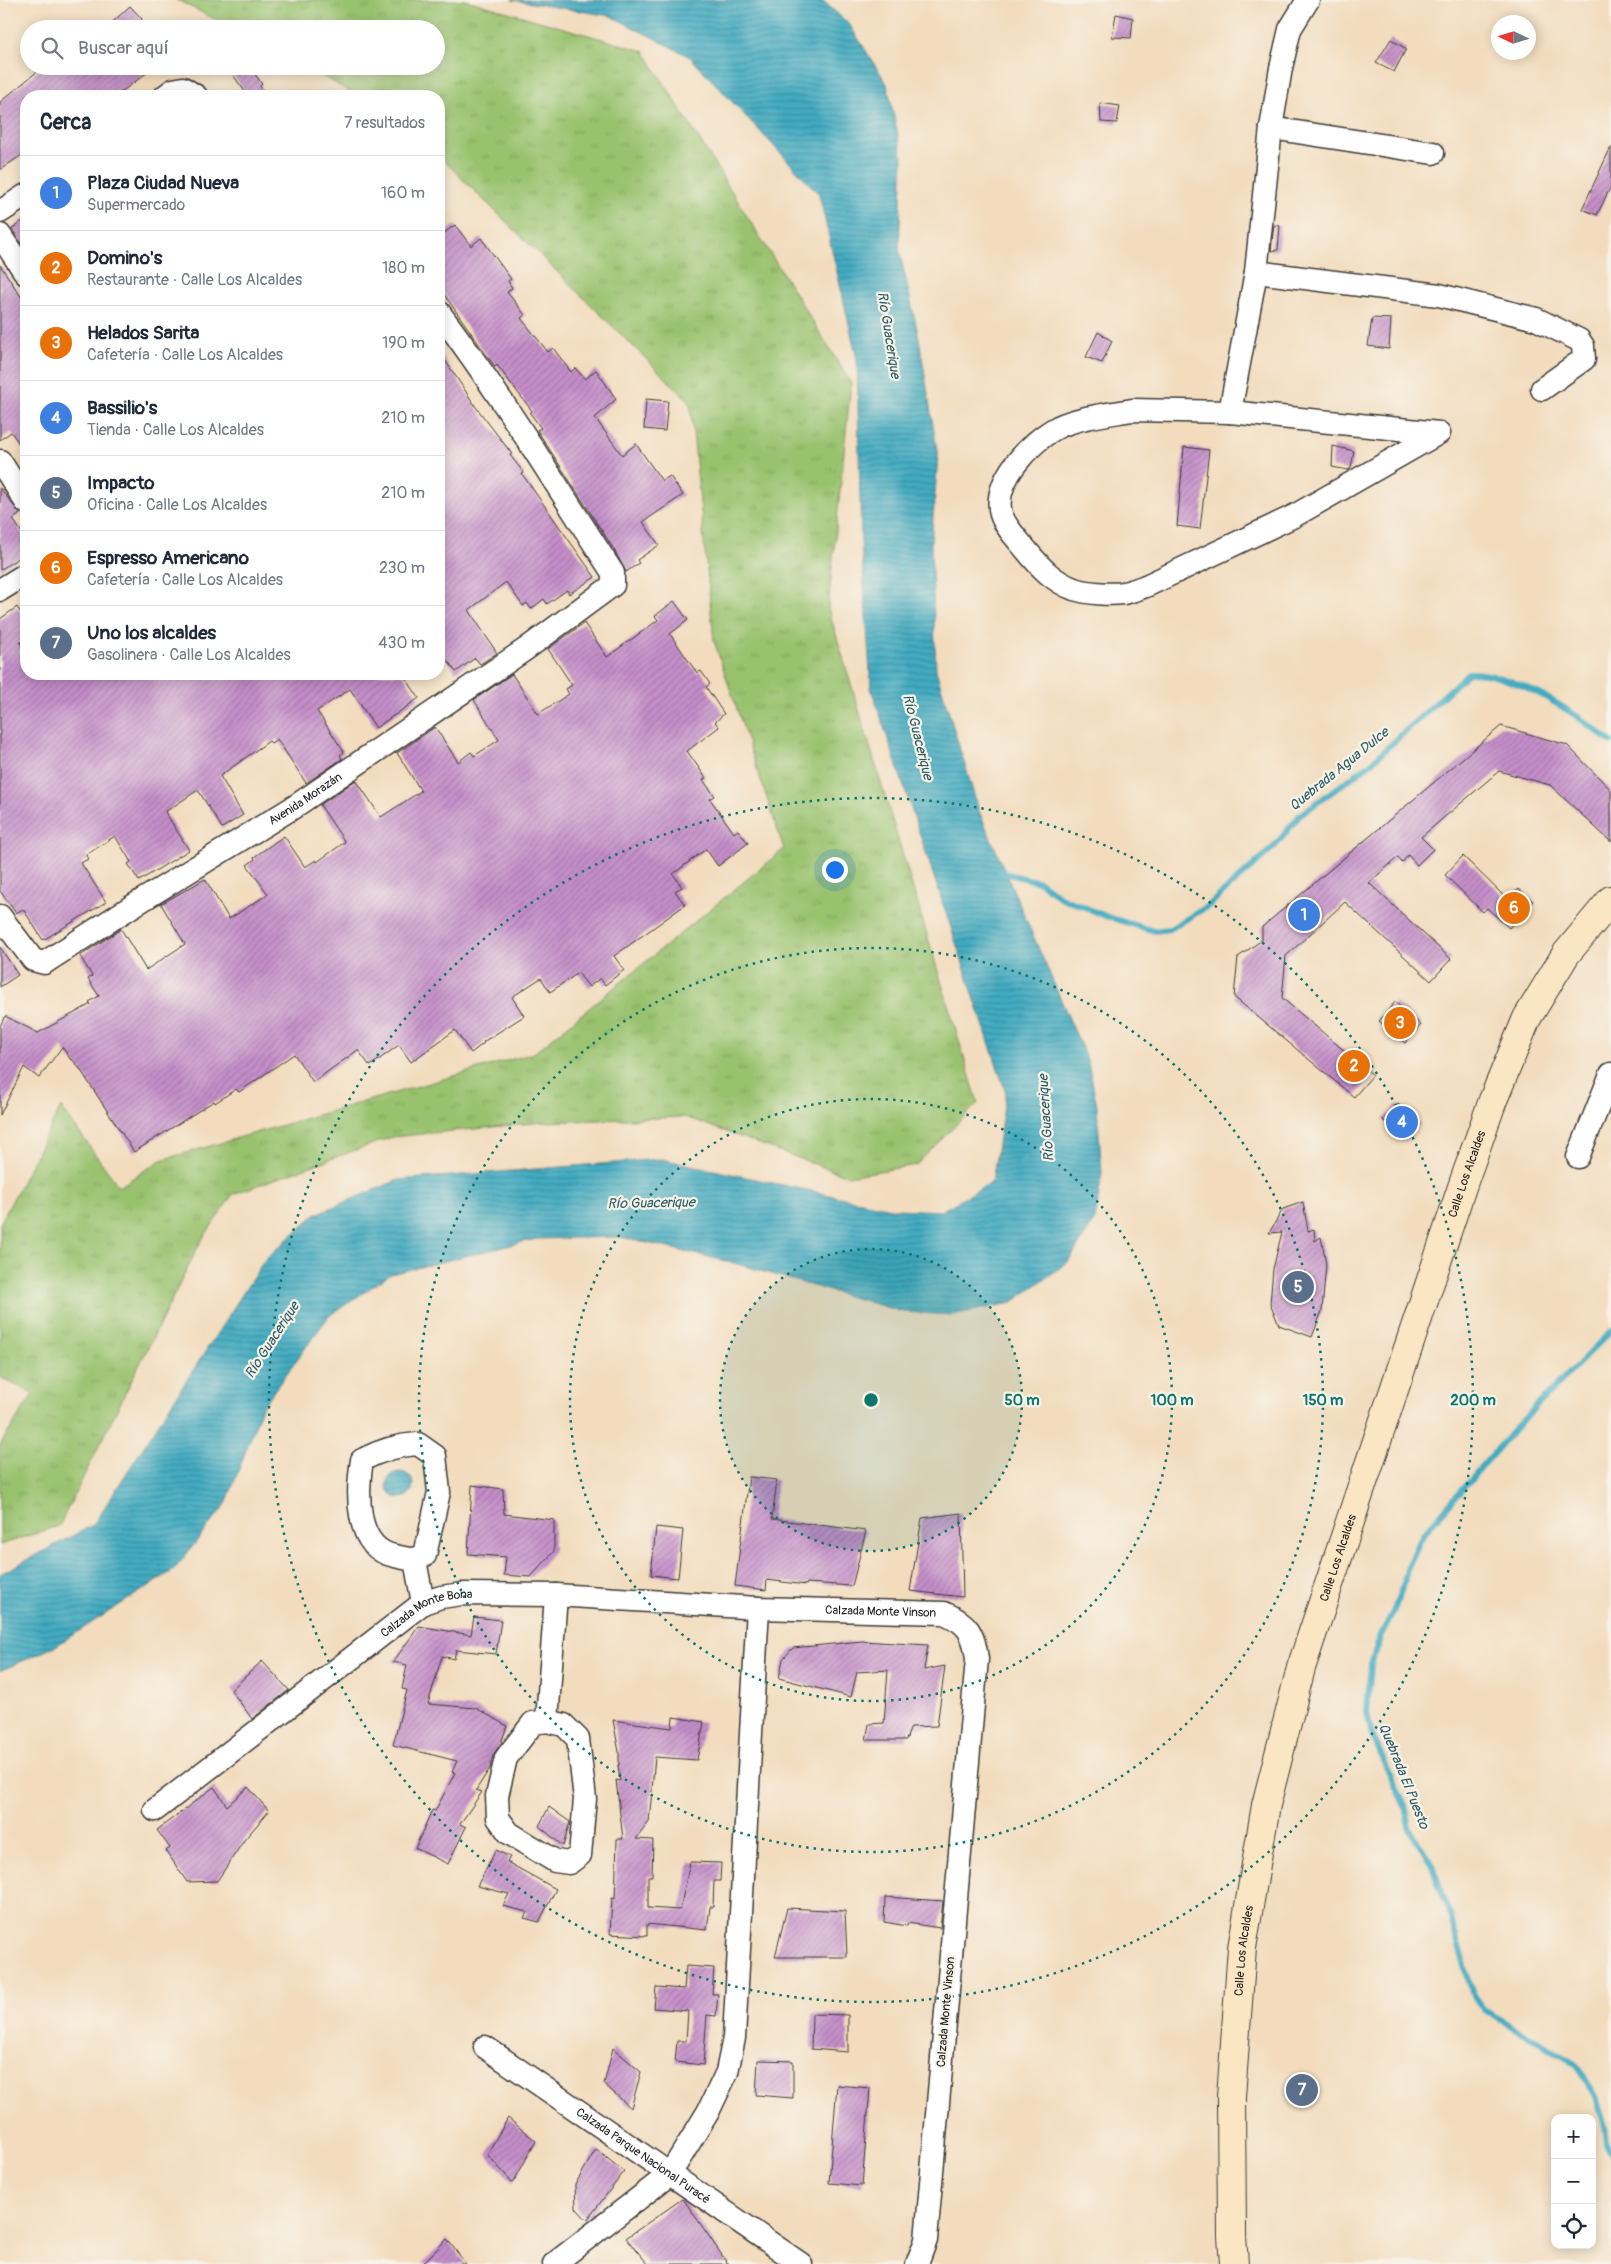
<!DOCTYPE html>
<html lang="es">
<meta charset="utf-8">
<style>
body{margin:0;font-family:Pangolin,sans-serif;background:#f6f6f7;color:#1f2937}
.controls{position:absolute;right:15px;bottom:15px;display:grid;overflow:hidden;border-radius:10px;box-shadow:0 2px 12px #0003}
.controls button{width:45px;height:45px;display:grid;place-items:center;padding:0;border:0;border-bottom:1px solid #e0e1e3;background:#fff;color:#1f2937;font:25px sans-serif}
.compass{position:absolute;left:1491px;top:15px;width:45px;height:45px;border-radius:50%;background:#fff;box-shadow:0 2px 12px #0003;rotate:274deg}
.you{position:absolute;left:834px;top:869px;width:18px;height:18px;margin:-12px;border:4px solid #fff;border-radius:50%;background:#1a73e8;box-shadow:0 0 0 8px #1a73e833}
.badge{display:grid;place-items:center;width:32px;height:32px;border-radius:50%;background:#ea580c;color:#fff;font-size:16px;font-weight:700}
.pin{position:absolute;translate:-50% -50%;border:2px solid #fff;box-shadow:0 1px 5px #0006}
.list{margin:0;padding:0;list-style:none}
h2{display:flex;justify-content:space-between;align-items:center;height:65px;margin:0;padding:0 20px;font-size:21px}
h2 small{font-size:16px;font-weight:400;color:#747a83}
.list li{display:grid;grid-template-columns:32px 1fr auto;gap:15px;align-items:center;box-sizing:border-box;height:75px;padding:0 20px;border-top:1px solid #e0e1e3}
.list b{display:block;font-size:19px;white-space:nowrap}
.list p{margin:0;font-size:16px;white-space:nowrap;color:#747a83}
.list em{font-size:16px;font-style:normal;color:#747a83}
.icon{flex:none;width:28px;height:28px;fill:none;stroke:currentColor;stroke-width:2;stroke-linecap:round;stroke-linejoin:round}
.map{position:relative;flex:none;width:1611px;height:2264px;overflow:hidden}
.search{position:absolute;background:#fff;box-shadow:0 2px 12px #0003;left:20px;top:20px;width:425px;height:55px;display:flex;align-items:center;gap:12px;box-sizing:border-box;padding:0 18px;border-radius:28px;color:#747a83;font-size:19px}
.panel{position:absolute;background:#fff;box-shadow:0 2px 12px #0003;left:20px;top:90px;width:425px;height:590px;border-radius:20px}
.map>svg:first-child{display:block}
.grass{fill:url(#grass-tufts);stroke:#5a6f45}
.water{fill:url(#water-rules);stroke:#2f646e}
.lines{fill:none;stroke-linecap:round;stroke-linejoin:round}
.stream{stroke:#42abc1;stroke-width:6}
.building{fill:url(#building-hatch)}
.minor-casing{stroke:#3c3934;stroke-width:25}
.secondary-casing{stroke:#3c3934;stroke-width:30}
.minor{stroke:#fff;stroke-width:22}
.secondary{stroke:#fbe6c4;stroke-width:28}
.ring{fill:none;stroke:#0f766e;stroke-width:2.5;stroke-dasharray:2.5 5}
.labels{text-anchor:middle;dominant-baseline:central;stroke-width:4.5;stroke-linejoin:round;paint-order:stroke}
.street-label{font-size:12px;fill:#1c1c1c;stroke:#f7f3e8}
.water-label{font-size:14px;font-style:italic;fill:#2d5c66;stroke:#f7f3e8}
.centre{fill:#0f766e;stroke:#f7f3e8;stroke-width:2.5}
.ring-label{font-size:15px;text-anchor:middle;font-weight:bold;fill:#0f766e;stroke:#f7f3e8;stroke-width:4.5;stroke-linejoin:round;paint-order:stroke}
</style>
<div class="map">
<svg width="1611" height="2264" viewBox="0 0 1611 2264">
<defs>
<pattern id="grass-tufts" width="24" height="20" patternUnits="userSpaceOnUse" patternTransform="scale(1.25)"><rect width="24" height="20" fill="#99c26e"/><path d="M3 7l-1-3M5 7V3M7 7l1-3M15 17l-1-3M17 17v-4M19 17l1-3" fill="none" stroke="#83a65f"/></pattern>
<pattern id="water-rules" width="6" height="5" patternUnits="userSpaceOnUse" patternTransform="scale(1.25)"><rect width="6" height="5" fill="#42abc1"/><path d="M0 2.5h6" fill="none" stroke="#368a9c"/></pattern>
<pattern id="building-hatch" width="6" height="6" patternUnits="userSpaceOnUse" patternTransform="scale(1.25)"><rect width="6" height="6" fill="#c58fca"/><path d="M-1 1l2-2M0 6l6-6M5 7l2-2" fill="none" stroke="#9f74a3"/></pattern>
</defs>
<rect width="100%" height="100%" fill="#f7f3e8"/>
<filter id="ink" filterUnits="userSpaceOnUse"><feTurbulence type="fractalNoise" baseFrequency=".02" numOctaves="2"/><feDisplacementMap in="SourceGraphic" scale="10" xChannelSelector="R" yChannelSelector="G"/><feConvolveMatrix kernelMatrix="1 2 1 2 8 2 1 2 1" color-interpolation-filters="sRGB"/></filter>
<filter id="wash" filterUnits="userSpaceOnUse"><feTurbulence type="fractalNoise" baseFrequency=".0096" numOctaves="4" result="noise"/><feDisplacementMap in="SourceGraphic" scale="20" xChannelSelector="R" yChannelSelector="G"/><feGaussianBlur stdDeviation="1.12" result="paint"/><feColorMatrix in="noise" values="0 0 0 0 0 0 0 0 0 0 0 0 0 0 0 0 0 1.4 0 .05"/><feComposite in="paint" operator="in"/></filter>
<g filter="url(#wash)">
<rect width="100%" height="100%" fill="#f2dcbd"/>
<path class="grass" d="M 177,0 L 466,0 L 644,51 L 851,383 L 828,608 L 978,1103 L 916,1165 L 848,1176 L 685,1117 L 544,1122 L 392,1137 L 233,1194 L 201,1241 L 59,1526 L 0,1545 L 0,1445 L 33,1394 L 0,1377 L 0,1224 L 61,1107 L 119,1187 L 161,1160 L 534,1053 L 784,849 L 714,641 L 690,402 L 439,156 L 439,96 L 358,96 L 304,66 L 436,66 L 436,29 L 234,29 Z"/>
<g class="water">
<path d="M 512,0 L 822,0 L 849,24 L 887,84 L 903,159 L 899,249 L 919,338 L 938,456 L 931,544 L 936,670 L 979,811 L 1088,1062 L 1097,1106 L 1102,1173 L 1095,1220 L 1068,1262 L 1011,1303 L 952,1315 L 903,1312 L 730,1262 L 621,1237 L 536,1239 L 391,1274 L 329,1316 L 262,1407 L 226,1504 L 174,1570 L 54,1647 L 0,1671 L 0,1574 L 93,1525 L 265,1259 L 316,1214 L 398,1180 L 662,1159 L 895,1209 L 941,1211 L 992,1182 L 1006,1093 L 871,688 L 861,543 L 857,359 L 819,194 L 690,57 L 611,16 Z"/>
<circle cx="400" cy="1485" r="13"/>
</g>
<g class="lines">
<g class="stream">
<path d="M 1000,872 L 1040,882 L 1060,897 L 1108,917 L 1154,931 L 1170,929 L 1208,906 L 1275,846 L 1300,815 L 1369,765 L 1468,673 C 1515,672 1576,713 1611,742"/>
<path d="M 1611,1331 L 1520,1423 L 1423,1534 L 1407,1569 L 1404,1583 L 1394,1610 L 1381,1635 L 1371,1664 L 1367,1713 L 1372,1735 L 1405,1806 L 1409,1827 L 1432,1866 L 1448,1908 L 1473,1995 L 1484,2010 L 1566,2058 L 1579,2070 L 1595,2096 L 1604,2127 L 1606,2142 L 1611,2152"/>
</g>
</g>
<g id="blocks">
<g class="building">
<path d="M 130,6 L 142,19 L 132,29 L 105,29 Z"/>
<path d="M 1116,14 L 1133,18 L 1131,38 L 1112,37 Z"/>
<path d="M 1391,39 L 1406,49 L 1394,72 L 1376,63 Z"/>
<path d="M 44,66 L 156,66 L 116,96 L 26,96 L 26,152 L 0,170 L 0,102 Z"/>
<path d="M 246,66 L 249,66 L 262,84 L 260,86 L 267,96 L 248,96 L 233,75 Z"/>
<path d="M 1100,103 L 1120,106 L 1117,123 L 1101,122 Z"/>
<path d="M 1611,147 L 1611,186 L 1597,215 L 1582,209 Z"/>
<path d="M 26,218 L 26,244 L 23,246 L 12,229 Z"/>
<path d="M 455,225 L 471,246 L 481,238 L 511,279 L 508,281 L 512,288 L 507,292 L 525,315 L 521,318 L 548,352 L 553,348 L 571,372 L 575,368 L 585,379 L 596,370 L 608,387 L 616,399 L 595,418 L 622,455 L 636,444 L 662,481 L 670,476 L 683,495 L 643,522 L 659,545 L 637,560 L 639,563 L 626,572 L 613,548 L 537,430 L 541,428 L 530,413 L 532,411 L 497,365 L 495,367 L 439,287 L 439,237 Z"/>
<path d="M 1274,225 L 1280,226 L 1278,250 L 1271,251 Z"/>
<path d="M 0,265 L 26,304 L 26,453 L 11,432 L 0,440 Z"/>
<path d="M 1372,318 L 1391,319 L 1389,349 L 1368,346 Z"/>
<path d="M 1098,332 L 1112,341 L 1102,363 L 1086,357 Z"/>
<path d="M 439,351 L 476,407 L 512,454 L 510,455 L 524,473 L 522,474 L 595,577 L 569,594 L 567,590 L 547,604 L 544,599 L 531,609 L 527,603 L 523,606 L 506,582 L 469,610 L 497,653 L 480,664 L 475,658 L 456,672 L 439,649 Z"/>
<path d="M 646,399 L 668,401 L 665,431 L 644,429 Z"/>
<path d="M 1333,446 L 1354,451 L 1351,468 L 1348,470 L 1332,467 Z"/>
<path d="M 1184,447 L 1209,450 L 1200,529 L 1177,526 Z"/>
<path d="M 0,488 L 20,514 L 13,519 L 26,539 L 26,553 L 0,570 Z"/>
<path d="M 674,601 L 688,620 L 670,634 L 697,673 L 701,671 L 710,684 L 706,687 L 724,714 L 715,722 L 719,727 L 687,751 L 706,778 L 703,780 L 715,796 L 710,799 L 734,833 L 738,830 L 748,843 L 718,866 L 706,849 L 673,874 L 682,887 L 675,891 L 685,905 L 614,956 L 624,970 L 605,985 L 600,978 L 589,987 L 578,973 L 550,992 L 541,978 L 512,997 L 524,1016 L 483,1042 L 484,1043 L 471,1053 L 455,1030 L 411,1062 L 399,1045 L 370,1066 L 358,1050 L 313,1082 L 294,1054 L 239,1092 L 236,1089 L 215,1103 L 214,1101 L 134,1152 L 80,1069 L 72,1059 L 71,1060 L 62,1047 L 39,1078 L 24,1067 L 0,1115 L 0,1026 L 5,1016 L 38,1033 L 91,1004 L 89,1002 L 99,996 L 88,979 L 92,976 L 80,956 L 121,929 L 146,970 L 185,944 L 161,904 L 205,879 L 229,919 L 268,894 L 247,865 L 255,859 L 254,857 L 284,836 L 305,867 L 316,860 L 317,862 L 345,842 L 320,805 L 356,780 L 381,817 L 421,791 L 397,753 L 435,727 L 458,762 L 471,752 L 474,756 L 499,740 L 474,700 L 512,674 L 538,714 L 569,694 L 566,689 L 572,685 L 548,649 L 584,623 L 607,657 L 658,620 L 655,616 Z"/>
<path d="M 17,607 L 21,613 L 26,609 L 26,638 L 20,643 L 26,653 L 26,674 L 403,674 L 419,698 L 376,728 L 350,689 L 317,711 L 344,752 L 340,755 L 342,759 L 306,783 L 277,739 L 271,743 L 269,741 L 220,776 L 243,815 L 222,828 L 198,790 L 165,812 L 189,850 L 139,881 L 128,864 L 131,862 L 115,836 L 86,855 L 88,859 L 81,863 L 106,902 L 43,940 L 23,909 L 16,913 L 0,891 L 0,619 Z"/>
<path d="M 1501,726 L 1567,745 L 1611,790 L 1611,842 L 1550,785 L 1499,771 L 1421,837 L 1433,849 L 1417,865 L 1408,855 L 1402,863 L 1398,857 L 1369,883 L 1451,959 L 1431,981 L 1345,902 L 1286,956 L 1282,998 L 1373,1075 L 1354,1097 L 1234,997 L 1238,957 L 1262,940 L 1262,927 Z"/>
<path d="M 1463,856 L 1509,901 L 1519,889 L 1533,901 L 1509,928 L 1487,908 L 1483,912 L 1445,875 Z"/>
<path d="M 0,947 L 18,975 L 0,987 Z"/>
<path d="M 1395,1002 L 1421,1025 L 1405,1043 L 1379,1021 Z"/>
<path d="M 1398,1104 L 1420,1124 L 1405,1141 L 1383,1120 Z"/>
<path d="M 1303,1202 L 1308,1231 L 1314,1229 L 1315,1241 L 1321,1237 L 1326,1264 L 1322,1311 L 1312,1337 L 1279,1325 L 1270,1304 L 1273,1269 L 1282,1232 L 1269,1233 L 1283,1209 Z"/>
<path d="M 749,1477 L 777,1480 L 772,1519 L 866,1531 L 852,1586 L 807,1583 L 806,1585 L 767,1580 L 766,1590 L 735,1586 Z"/>
<path d="M 472,1485 L 503,1489 L 504,1514 L 554,1520 L 554,1551 L 531,1577 L 504,1575 L 506,1557 L 468,1554 Z"/>
<path d="M 961,1513 L 963,1597 L 910,1591 L 922,1518 Z"/>
<path d="M 656,1527 L 683,1530 L 678,1578 L 651,1575 Z"/>
<path d="M 474,1617 L 501,1620 L 496,1654 L 456,1650 L 454,1659 L 442,1656 L 428,1704 L 476,1708 L 507,1726 L 501,1743 L 493,1755 L 490,1768 L 476,1790 L 482,1792 L 460,1824 L 466,1827 L 448,1864 L 415,1848 L 432,1810 L 435,1811 L 455,1773 L 452,1772 L 457,1761 L 393,1745 L 407,1690 L 402,1689 L 407,1665 L 393,1662 L 419,1626 L 471,1635 Z"/>
<path d="M 862,1641 L 928,1645 L 924,1670 L 945,1666 L 937,1726 L 911,1727 L 906,1740 L 866,1740 L 869,1724 L 884,1723 L 888,1670 L 857,1672 L 851,1697 L 779,1678 L 783,1659 L 793,1648 Z"/>
<path d="M 262,1661 L 289,1690 L 252,1719 L 231,1690 Z"/>
<path d="M 673,1717 L 704,1722 L 697,1760 L 655,1757 L 649,1822 L 636,1839 L 653,1840 L 652,1876 L 648,1876 L 648,1908 L 680,1910 L 690,1862 L 721,1863 L 720,1881 L 714,1881 L 713,1907 L 710,1907 L 707,1930 L 647,1924 L 647,1936 L 610,1934 L 612,1898 L 615,1899 L 617,1839 L 623,1839 L 616,1780 L 620,1781 L 618,1765 L 619,1765 L 619,1752 L 613,1720 L 672,1728 Z"/>
<path d="M 214,1787 L 227,1806 L 248,1787 L 269,1811 L 245,1839 L 217,1881 L 187,1882 L 166,1851 L 170,1848 L 157,1830 Z"/>
<path d="M 549,1807 L 570,1822 L 563,1846 L 539,1826 Z"/>
<path d="M 496,1850 L 510,1857 L 507,1862 L 556,1889 L 539,1922 L 524,1918 L 527,1912 L 503,1906 L 509,1894 L 477,1886 Z"/>
<path d="M 885,1897 L 943,1901 L 940,1928 L 908,1923 L 907,1926 L 884,1922 Z"/>
<path d="M 787,1908 L 845,1911 L 847,1957 L 775,1957 Z"/>
<path d="M 686,1966 L 714,1968 L 712,1994 L 718,1994 L 716,2016 L 707,2015 L 703,2065 L 675,2062 L 677,2041 L 686,2041 L 688,2011 L 654,2008 L 656,1987 L 684,1989 Z"/>
<path d="M 812,2014 L 848,2015 L 848,2052 L 811,2049 Z"/>
<path d="M 613,2048 L 641,2072 L 631,2108 L 604,2084 Z"/>
<path d="M 758,2060 L 793,2061 L 793,2098 L 756,2095 Z"/>
<path d="M 837,2085 L 870,2088 L 862,2186 L 829,2183 Z"/>
<path d="M 508,2118 L 536,2141 L 513,2183 L 487,2154 Z"/>
<path d="M 596,2149 L 624,2172 L 587,2220 L 576,2208 L 575,2185 Z"/>
<path d="M 682,2199 L 684,2200 L 728,2264 L 648,2264 L 626,2238 Z"/>
<path d="M 447,2239 L 466,2264 L 422,2264 Z"/>
</g>
</g>
</g>
<g filter="url(#ink)">
<use href="#blocks" fill-opacity="0" stroke="#3c3934" stroke-width="1"/>
<g class="lines">
<g class="minor-casing">
<g id="minor">
<path d="M 165,96 L 173,90 L 183,88 L 196,96"/>
<path d="M 1271,128 L 1433,153"/>
<path d="M 0,212 L 26,195"/>
<path d="M 0,235 L 26,274"/>
<path d="M 1256,272 L 1439,295 L 1536,319 L 1579,340 L 1583,346 L 1584,359 L 1542,389"/>
<path d="M 1132,410 L 1230,412 L 1439,433 L 1294,516 L 1148,585 C 1140,588 1131,592 1123,593 C 1110,595 1086,593 1074,589 C 1053,581 1041,568 1027,551 C 1019,541 1005,527 1001,514 C 992,481 1031,441 1058,427 C 1080,417 1109,414 1132,410 Z"/>
<path d="M 1230,412 L 1256,272 L 1271,128 L 1281,68 L 1290,29 L 1308,0"/>
<path d="M 0,461 L 26,502"/>
<path d="M 0,590 L 26,574"/>
<path id="s1" d="M 0,916 L 33,960 L 44,963 L 131,907 L 294,807 L 526,649 L 613,585 L 613,573 C 556,485 502,396 439,312"/>
<path d="M 1578,1157 L 1611,1074"/>
<path d="M 418,1444 L 435,1456 L 439,1492 L 425,1555 C 413,1561 409,1559 395,1556 C 354,1549 357,1491 362,1460 C 381,1450 397,1445 418,1444 Z"/>
<path d="M 415,1560 L 423,1603"/>
<path d="M 547,1721 L 564,1725 L 578,1739 L 585,1799 L 580,1855 L 569,1863 L 555,1861 L 509,1833 L 498,1818 L 497,1796 L 506,1758 L 533,1723 Z"/>
<path d="M 547,1721 L 556,1595"/>
<path id="s2" d="M 155,1810 L 423,1603 L 441,1597 L 462,1594 L 556,1595 L 758,1608 L 944,1613 C 968,1623 974,1633 977,1659 L 926,2240 L 917,2264"/>
<path id="s3" d="M 485,2047 L 801,2264"/>
<path d="M 554,2264 L 670,2174 L 708,2112 L 727,2072 L 734,2038 L 758,1608"/>
</g>
</g>
<g class="secondary-casing">
<g id="secondary">
<path id="s4" d="M 1234,2264 L 1232,2236 L 1231,2097 L 1242,1948 L 1266,1805 L 1301,1668 L 1464,1181 L 1493,1100 L 1527,1018 L 1566,954 L 1611,900"/>
</g>
</g>
<use href="#minor" class="minor"/>
<use href="#secondary" class="secondary"/>
</g>
</g>
<circle cx="871" cy="1400" r="151" fill="#0f766e" fill-opacity=".12"/>
<g class="ring">
<circle cx="871" cy="1400" r="151"/>
<circle cx="871" cy="1400" r="301"/>
<circle cx="871" cy="1400" r="452"/>
<circle cx="871" cy="1400" r="602"/>
</g>
<g class="labels">
<g class="street-label">
<text stroke="none"><textPath href="#s1" startOffset="375">Avenida Morazán</textPath></text>
<text stroke="none"><textPath href="#s4" startOffset="1124">Calle Los Alcaldes</textPath></text>
<text stroke="none"><textPath href="#s4" startOffset="719">Calle Los Alcaldes</textPath></text>
<text stroke="none"><textPath href="#s2" startOffset="798">Calzada Monte Vinson</textPath></text>
<text stroke="none"><textPath href="#s2" startOffset="338">Calzada Monte Bona</textPath></text>
<text stroke="none"><textPath href="#s4" startOffset="314">Calle Los Alcaldes</textPath></text>
<text transform="translate(946 2012) rotate(-85)">Calzada Monte Vinson</text>
<text stroke="none"><textPath href="#s3" startOffset="192">Calzada Parque Nacional Puracé</textPath></text>
</g>
<g class="water-label">
<text transform="translate(889 335) rotate(81)">Río Guacerique</text>
<text transform="translate(918 737) rotate(76)">Río Guacerique</text>
<text transform="translate(1339 769) rotate(-39)">Quebrada Agua Dulce</text>
<text transform="translate(1046 1118) rotate(-94)">Río Guacerique</text>
<text transform="translate(651 1203) rotate(-1)">Río Guacerique</text>
<text transform="translate(272 1340) rotate(-57)">Río Guacerique</text>
<text transform="translate(1404 1776) rotate(68)">Quebrada El Puesto</text>
</g>
</g>
<circle cx="871" cy="1400" r="8" class="centre"/>
<g class="ring-label">
<text x="1022" y="1405">50 m</text>
<text x="1172" y="1405">100 m</text>
<text x="1323" y="1405">150 m</text>
<text x="1473" y="1405">200 m</text>
</g>
</svg>
<div class="controls">
<button>+</button>
<button>−</button>
<button><svg class="icon" aria-label="locate" viewBox="0 0 24 24"><circle cx="12" cy="12" r="6"/><path d="M12 2v4M12 18v4M2 12h4M18 12h4"/></svg></button>
</div>
<svg class="compass" viewBox="-18 -18 36 36"><path d="M0-13l5 13h-10z" fill="#e53935"/><path d="M0 13l5-13h-10z" fill="#747a83"/></svg>
<div class="you"></div>
<div class="pin badge" style="left:1304px;top:915px;background:#3f7fe0">1</div>
<div class="pin badge" style="left:1354px;top:1066px;background:#e8710a">2</div>
<div class="pin badge" style="left:1400px;top:1023px;background:#e8710a">3</div>
<div class="pin badge" style="left:1402px;top:1122px;background:#3f7fe0">4</div>
<div class="pin badge" style="left:1298px;top:1287px;background:#5c6f8a">5</div>
<div class="pin badge" style="left:1514px;top:908px;background:#e8710a">6</div>
<div class="pin badge" style="left:1302px;top:2090px;background:#5c6f8a">7</div>
<div class="search"><svg class="icon" aria-label="search" viewBox="0 0 24 24"><circle cx="10" cy="10" r="6"/><path d="M15 15l6 6"/></svg>Buscar aquí</div>
<section class="panel">
<h2>Cerca<small>7 resultados</small></h2>
<ul class="list">
<li><span class="badge" style="background:#3f7fe0">1</span><div><b>Plaza Ciudad Nueva</b><p>Supermercado</p></div><em>160 m</em></li>
<li><span class="badge" style="background:#e8710a">2</span><div><b>Domino's</b><p>Restaurante · Calle Los Alcaldes</p></div><em>180 m</em></li>
<li><span class="badge" style="background:#e8710a">3</span><div><b>Helados Sarita</b><p>Cafetería · Calle Los Alcaldes</p></div><em>190 m</em></li>
<li><span class="badge" style="background:#3f7fe0">4</span><div><b>Bassilio's</b><p>Tienda · Calle Los Alcaldes</p></div><em>210 m</em></li>
<li><span class="badge" style="background:#5c6f8a">5</span><div><b>Impacto</b><p>Oficina · Calle Los Alcaldes</p></div><em>210 m</em></li>
<li><span class="badge" style="background:#e8710a">6</span><div><b>Espresso Americano</b><p>Cafetería · Calle Los Alcaldes</p></div><em>230 m</em></li>
<li><span class="badge" style="background:#5c6f8a">7</span><div><b>Uno los alcaldes</b><p>Gasolinera · Calle Los Alcaldes</p></div><em>430 m</em></li>
</ul>
</section>
</div>
